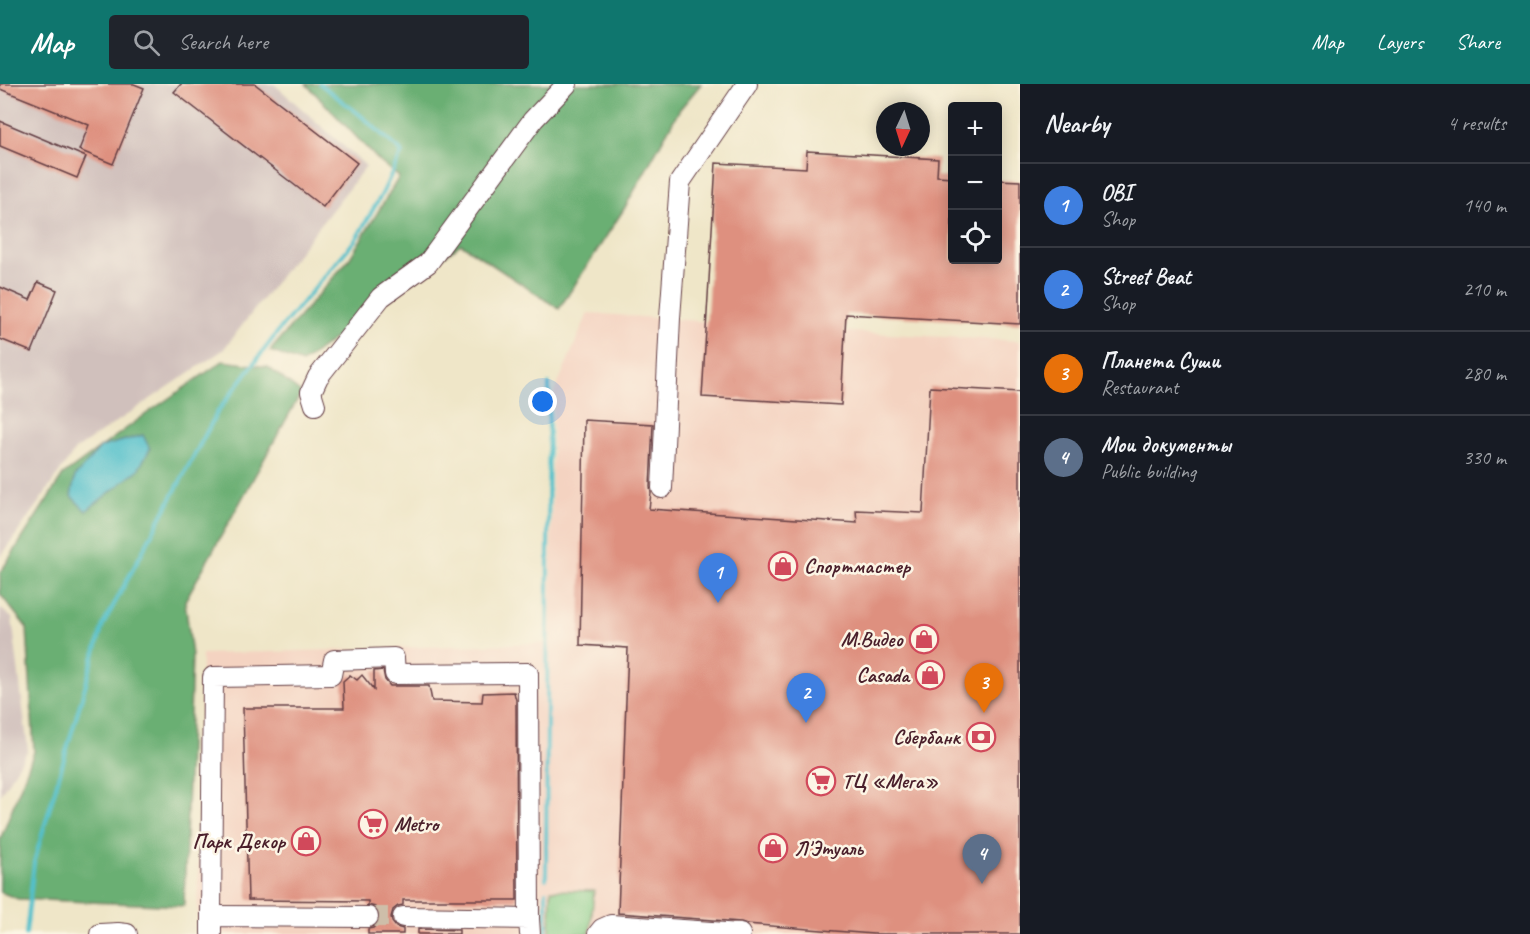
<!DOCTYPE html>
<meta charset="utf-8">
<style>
body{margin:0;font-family:Caveat,sans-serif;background:#20242c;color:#f1f3f6}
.controls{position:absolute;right:18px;top:18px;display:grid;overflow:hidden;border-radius:6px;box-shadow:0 3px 15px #0003}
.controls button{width:54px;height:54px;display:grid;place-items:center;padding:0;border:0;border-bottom:2px solid #363941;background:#171b24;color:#f1f3f6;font:30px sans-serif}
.compass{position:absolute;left:876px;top:18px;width:54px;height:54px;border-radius:50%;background:#171b24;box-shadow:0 3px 15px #0003;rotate:184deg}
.you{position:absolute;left:543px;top:318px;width:21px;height:21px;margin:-15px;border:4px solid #fff;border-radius:50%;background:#1a73e8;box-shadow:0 0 0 9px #1a73e833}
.badge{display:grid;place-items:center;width:39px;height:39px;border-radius:50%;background:#0f766e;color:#fff;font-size:20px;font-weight:700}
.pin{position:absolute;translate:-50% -50px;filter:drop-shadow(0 2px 3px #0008)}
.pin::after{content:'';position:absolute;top:32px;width:21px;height:18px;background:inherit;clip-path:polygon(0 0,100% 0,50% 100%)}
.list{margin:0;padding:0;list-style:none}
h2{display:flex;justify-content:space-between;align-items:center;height:78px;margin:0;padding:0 24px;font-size:26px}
h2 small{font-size:20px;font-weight:400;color:#9ea1a6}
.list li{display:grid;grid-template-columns:39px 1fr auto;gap:18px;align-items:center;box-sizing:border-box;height:84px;padding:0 24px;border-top:2px solid #363941}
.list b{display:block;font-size:22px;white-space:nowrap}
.list p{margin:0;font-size:20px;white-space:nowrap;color:#9ea1a6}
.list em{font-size:20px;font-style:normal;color:#9ea1a6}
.icon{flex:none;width:33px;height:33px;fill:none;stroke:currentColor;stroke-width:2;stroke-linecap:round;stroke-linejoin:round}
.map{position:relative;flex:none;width:1020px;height:850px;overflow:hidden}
header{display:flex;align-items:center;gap:36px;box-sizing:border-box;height:84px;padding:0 30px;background:#0f766e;color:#fff}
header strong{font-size:28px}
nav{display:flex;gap:33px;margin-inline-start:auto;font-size:21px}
.search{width:420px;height:54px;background:#20242c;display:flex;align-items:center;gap:15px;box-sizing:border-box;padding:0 21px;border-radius:6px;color:#9ea1a6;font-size:22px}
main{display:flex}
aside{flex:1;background:#171b24}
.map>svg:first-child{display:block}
.built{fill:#f4d3c1}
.industrial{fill:#d0c0bc}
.green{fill:#84cb86;stroke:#677558;stroke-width:1.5}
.forest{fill:#6baf73;stroke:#5a674f;stroke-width:1.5}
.water{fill:#53c0cb;stroke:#4e707b;stroke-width:1.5}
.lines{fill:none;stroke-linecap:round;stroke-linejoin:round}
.stream{stroke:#53c0cb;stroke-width:4}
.building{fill:#de907f}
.minor-tunnel{stroke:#cebea9;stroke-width:20;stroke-dasharray:20 10;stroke-linecap:butt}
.minor-casing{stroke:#633d43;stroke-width:22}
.minor{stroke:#fff;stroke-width:20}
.labels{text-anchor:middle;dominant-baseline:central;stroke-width:5;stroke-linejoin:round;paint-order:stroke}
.poi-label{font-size:21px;font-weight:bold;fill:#4a1f2b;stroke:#fcf5e5;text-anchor:start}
</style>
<header>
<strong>Map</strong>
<div class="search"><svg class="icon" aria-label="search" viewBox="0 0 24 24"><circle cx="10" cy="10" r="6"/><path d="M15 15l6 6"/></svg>Search here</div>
<nav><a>Map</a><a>Layers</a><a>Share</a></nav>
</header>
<main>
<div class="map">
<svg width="1020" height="850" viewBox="0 0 1020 850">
<rect width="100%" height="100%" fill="#fcf5e5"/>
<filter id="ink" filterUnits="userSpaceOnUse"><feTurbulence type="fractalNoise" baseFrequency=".0167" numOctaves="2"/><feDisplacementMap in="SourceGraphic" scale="12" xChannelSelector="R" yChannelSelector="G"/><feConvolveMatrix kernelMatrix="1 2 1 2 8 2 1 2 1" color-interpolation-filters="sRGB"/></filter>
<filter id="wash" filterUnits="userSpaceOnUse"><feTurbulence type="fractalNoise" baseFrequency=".008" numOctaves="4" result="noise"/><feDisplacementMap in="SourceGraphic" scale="24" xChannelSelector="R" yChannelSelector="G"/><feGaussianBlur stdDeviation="1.35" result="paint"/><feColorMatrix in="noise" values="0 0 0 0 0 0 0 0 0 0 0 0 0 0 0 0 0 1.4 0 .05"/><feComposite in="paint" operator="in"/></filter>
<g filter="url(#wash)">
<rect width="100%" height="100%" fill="#efe6c8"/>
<path class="built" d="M 588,229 L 851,248 L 1020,257 L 1020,850 L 197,850 L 202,570 L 550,559 L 553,311 Z"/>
<g class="industrial">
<path d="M 0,0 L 274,0 L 366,82 L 223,266 L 75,366 L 0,474 Z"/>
<path d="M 0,524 L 12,534 L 28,666 L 0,711 Z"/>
</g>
<path class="green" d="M 551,806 L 594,807 L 590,850 L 550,850 Z"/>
<g class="forest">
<path d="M 306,0 L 701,0 L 680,25 L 624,125 L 559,225 L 461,160 L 302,279 L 270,267 L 350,174 L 399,93 L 380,78 Z"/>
<path d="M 223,277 L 268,283 L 301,309 L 185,517 L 192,571 L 184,822 L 18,815 L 0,808 L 0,756 L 34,668 L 27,544 L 0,510 L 0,489 L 63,391 L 146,330 Z"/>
</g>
<path class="water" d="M 143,351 L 150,365 L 138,386 L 86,427 L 71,412 L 75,392 L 101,363 Z"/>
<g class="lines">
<g class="stream">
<path d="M 546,795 L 549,300"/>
<path d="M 26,850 L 34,778 L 103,541 L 218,327 L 280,245 L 356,155 L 382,110 L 402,68 L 359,30 L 320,0"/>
<path d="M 546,850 L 546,808"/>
</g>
</g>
<g id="blocks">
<g class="building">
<path d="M 0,0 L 134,0 L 144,4 L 113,80 L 79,66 L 89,41 L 0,5 Z"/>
<path d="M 181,0 L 255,0 L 357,79 L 323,123 L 174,8 Z"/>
<path d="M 0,37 L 86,73 L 77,94 L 0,62 Z"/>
<path d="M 807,67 L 938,75 L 937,92 L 952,93 L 952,176 L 998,176 L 998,96 L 1020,97 L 1020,240 L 846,230 L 841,321 L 702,313 L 716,79 L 806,84 Z"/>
<path d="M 38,198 L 57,206 L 32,268 L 0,255 L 0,203 L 30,216 Z"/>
<path d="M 930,303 L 1020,308 L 1020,850 L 873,850 L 747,840 L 741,838 L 618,829 L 628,564 L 580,561 L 584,336 L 653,340 L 650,403 L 651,409 L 649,425 L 857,439 L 856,426 L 923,429 Z"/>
<path d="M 383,586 L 385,596 L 390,602 L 429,602 L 432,617 L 482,618 L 483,609 L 514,608 L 516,616 L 517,816 L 403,816 L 403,821 L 398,822 L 393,826 L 391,833 L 392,838 L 396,843 L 403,845 L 403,850 L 368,850 L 368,845 L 373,844 L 378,840 L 380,832 L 379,828 L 375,823 L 368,821 L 368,817 L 248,816 L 243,624 L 344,624 L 343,597 L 350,591 L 357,596 L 362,591 L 374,606 L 374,587 Z"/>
<path d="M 418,845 L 459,846 L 459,850 L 418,850 Z"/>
</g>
</g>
</g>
<g filter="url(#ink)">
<use href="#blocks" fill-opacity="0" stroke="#633d43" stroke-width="1.5"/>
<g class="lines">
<path class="minor-tunnel" d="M 368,833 L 403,833"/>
<g class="minor-casing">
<g id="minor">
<path d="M 315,321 L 311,308 L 318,293 L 381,213 L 428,179 L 533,36 L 567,0"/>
<path d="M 662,404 L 670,234 L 680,98 L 747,0"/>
<path d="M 211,832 L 213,593 L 331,591 L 334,576 L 394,574 L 395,590 L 528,589 L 529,835"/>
<path d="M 403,833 L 529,835 L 530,850"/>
<path d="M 100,850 L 118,849 L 127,850"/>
<path d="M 211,850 L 211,832 L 368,833"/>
<path d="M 598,850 L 602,845 L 611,841 L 740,850"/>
</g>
</g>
<use href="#minor" class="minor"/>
</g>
</g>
<defs>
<g id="shop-ring" transform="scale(1.5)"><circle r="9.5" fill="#fcf5e5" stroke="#d1495b" stroke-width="1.5"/><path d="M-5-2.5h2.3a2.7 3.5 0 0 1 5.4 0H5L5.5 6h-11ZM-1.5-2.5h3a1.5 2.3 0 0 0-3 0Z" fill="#d1495b"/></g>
<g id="bank-ring" transform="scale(1.5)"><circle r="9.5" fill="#fcf5e5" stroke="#d1495b" stroke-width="1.5"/><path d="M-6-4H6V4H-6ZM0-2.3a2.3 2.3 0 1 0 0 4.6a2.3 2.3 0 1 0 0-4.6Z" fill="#d1495b"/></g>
<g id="supermarket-ring" transform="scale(1.5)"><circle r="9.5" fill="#fcf5e5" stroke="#d1495b" stroke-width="1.5"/><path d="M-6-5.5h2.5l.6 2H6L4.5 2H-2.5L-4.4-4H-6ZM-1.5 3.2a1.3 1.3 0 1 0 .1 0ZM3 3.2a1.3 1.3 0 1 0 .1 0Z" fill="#d1495b"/></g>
</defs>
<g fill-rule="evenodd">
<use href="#shop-ring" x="783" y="482"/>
<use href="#shop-ring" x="924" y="555"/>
<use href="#shop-ring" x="930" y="591"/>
<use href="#bank-ring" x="981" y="653"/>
<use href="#supermarket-ring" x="821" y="697"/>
<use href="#supermarket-ring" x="373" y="740"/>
<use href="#shop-ring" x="306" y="757"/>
<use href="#shop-ring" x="773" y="764"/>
</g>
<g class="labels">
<g class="poi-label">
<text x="804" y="482">Спортмастер</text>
<text x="903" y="555" text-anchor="end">М.Видео</text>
<text x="909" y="591" text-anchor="end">Casada</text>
<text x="960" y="653" text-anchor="end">Сбербанк</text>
<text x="842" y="697">ТЦ «Мега»</text>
<text x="394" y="740">Metro</text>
<text x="285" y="757" text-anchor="end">Парк Декор</text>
<text x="794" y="764">Л'Этуаль</text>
</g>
</g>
</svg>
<div class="controls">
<button>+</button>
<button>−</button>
<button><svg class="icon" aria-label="locate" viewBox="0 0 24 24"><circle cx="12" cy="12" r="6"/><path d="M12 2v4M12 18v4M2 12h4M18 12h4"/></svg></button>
</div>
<svg class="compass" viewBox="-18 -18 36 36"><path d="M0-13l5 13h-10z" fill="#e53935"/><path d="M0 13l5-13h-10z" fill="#9ea1a6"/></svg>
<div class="you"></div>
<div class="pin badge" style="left:718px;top:519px;background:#3f7fe0">1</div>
<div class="pin badge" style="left:806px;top:639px;background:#3f7fe0">2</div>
<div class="pin badge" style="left:984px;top:629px;background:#e8710a">3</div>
<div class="pin badge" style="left:982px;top:800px;background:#5c6f8a">4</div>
</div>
<aside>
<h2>Nearby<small>4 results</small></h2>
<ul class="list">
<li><span class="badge" style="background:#3f7fe0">1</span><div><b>OBI</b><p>Shop</p></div><em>140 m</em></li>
<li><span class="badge" style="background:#3f7fe0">2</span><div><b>Street Beat</b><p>Shop</p></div><em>210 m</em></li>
<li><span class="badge" style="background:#e8710a">3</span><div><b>Планета Суши</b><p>Restaurant</p></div><em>280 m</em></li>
<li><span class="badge" style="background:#5c6f8a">4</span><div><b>Мои документы</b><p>Public building</p></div><em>330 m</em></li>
</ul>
</aside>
</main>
